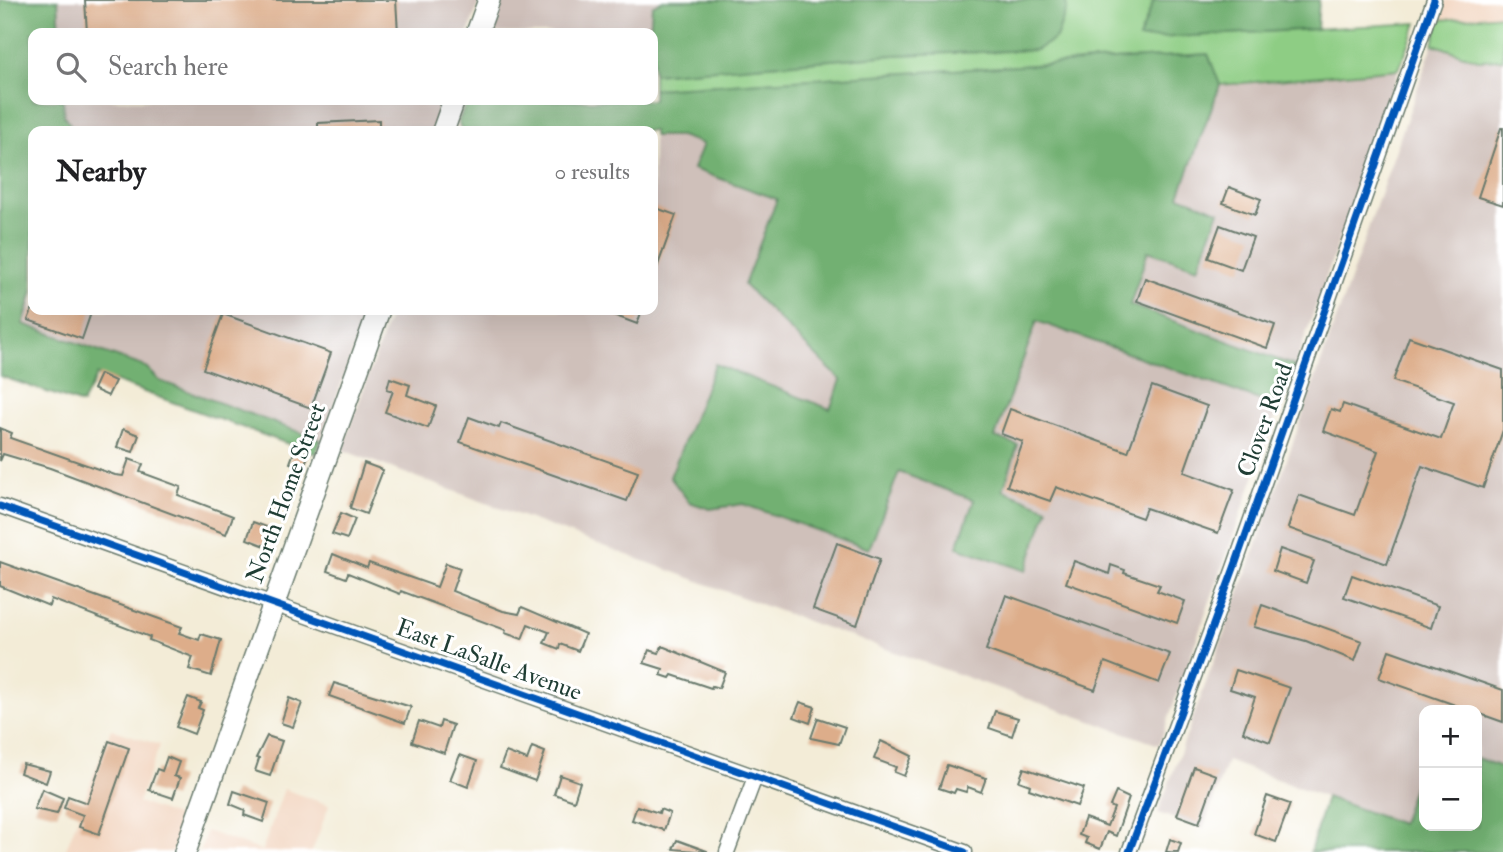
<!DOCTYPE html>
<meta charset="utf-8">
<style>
body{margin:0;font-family:"IM FELL Double Pica",serif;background:#f2f2f2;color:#202124}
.controls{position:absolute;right:21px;bottom:21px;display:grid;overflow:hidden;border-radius:14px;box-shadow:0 7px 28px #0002}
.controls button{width:63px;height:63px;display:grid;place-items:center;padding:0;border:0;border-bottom:2px solid #e0e0e0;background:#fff;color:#202124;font:35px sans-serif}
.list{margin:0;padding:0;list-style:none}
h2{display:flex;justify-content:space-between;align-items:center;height:91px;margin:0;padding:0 28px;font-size:30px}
h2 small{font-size:23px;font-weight:400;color:#757577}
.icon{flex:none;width:38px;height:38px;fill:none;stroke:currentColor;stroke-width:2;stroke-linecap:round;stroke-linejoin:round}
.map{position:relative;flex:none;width:1503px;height:852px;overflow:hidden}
.search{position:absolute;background:#fff;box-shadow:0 7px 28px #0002;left:28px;top:28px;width:630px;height:77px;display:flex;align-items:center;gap:18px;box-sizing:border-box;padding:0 24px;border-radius:14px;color:#757577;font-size:26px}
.panel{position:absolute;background:#fff;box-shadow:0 7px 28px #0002;left:28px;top:126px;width:630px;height:189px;border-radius:14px}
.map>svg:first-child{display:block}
.built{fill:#f2d4be}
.industrial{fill:#cfc0ba}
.green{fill:#8ecd84;stroke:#56855c;stroke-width:2}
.forest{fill:#72b072;stroke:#487653;stroke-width:2}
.building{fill:#ddad8a}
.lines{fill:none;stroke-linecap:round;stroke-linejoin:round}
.street-casing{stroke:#697a6d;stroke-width:17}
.secondary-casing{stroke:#697a6d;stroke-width:24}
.street{stroke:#fff;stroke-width:14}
.secondary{stroke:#fff;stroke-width:21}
.cycleway-casing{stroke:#fff;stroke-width:11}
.cycleway{stroke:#0057b8;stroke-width:7}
.labels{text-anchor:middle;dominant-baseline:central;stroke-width:6;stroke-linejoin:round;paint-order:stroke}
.street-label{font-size:24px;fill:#1f3d34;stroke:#fff}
</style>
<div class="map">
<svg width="1503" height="852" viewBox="0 0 1503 852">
<rect width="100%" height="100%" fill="#fff"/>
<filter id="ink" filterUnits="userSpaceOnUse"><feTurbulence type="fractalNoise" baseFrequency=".0143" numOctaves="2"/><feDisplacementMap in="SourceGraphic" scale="14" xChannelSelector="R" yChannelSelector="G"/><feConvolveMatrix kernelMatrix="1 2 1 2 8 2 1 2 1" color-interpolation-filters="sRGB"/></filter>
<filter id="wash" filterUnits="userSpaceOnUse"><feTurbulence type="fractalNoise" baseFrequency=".00686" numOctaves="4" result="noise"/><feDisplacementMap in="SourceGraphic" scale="28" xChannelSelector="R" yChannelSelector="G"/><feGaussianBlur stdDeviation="1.57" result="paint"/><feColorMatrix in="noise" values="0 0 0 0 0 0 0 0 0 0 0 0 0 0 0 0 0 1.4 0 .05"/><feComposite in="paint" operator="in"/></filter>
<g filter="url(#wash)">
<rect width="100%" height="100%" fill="#f3ecd7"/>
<g class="built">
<path d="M 1446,0 L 1503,0 L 1503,15 L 1439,20 Z"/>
<path d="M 111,729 L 160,745 L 138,802 L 186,820 L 173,852 L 65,852 Z"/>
<path d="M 284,789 L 329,805 L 312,852 L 200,852 L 206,831 L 262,851 Z"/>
</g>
<g class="industrial">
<path d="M 58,0 L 480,0 L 468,33 L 60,33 Z"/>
<path d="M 501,0 L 663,0 L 652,6 L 650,33 L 489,33 Z"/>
<path d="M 1433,44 L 1478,60 L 1503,59 L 1503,768 L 1477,758 L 1477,710 L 1424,710 L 1424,755 L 1401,825 L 1227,761 L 1203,829 L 1158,813 L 1260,536 Z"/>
<path d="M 1399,69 L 1295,366 L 1130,306 L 1148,251 L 1197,268 L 1179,197 L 1220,85 Z"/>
<path d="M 63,100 L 444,100 L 432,131 L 74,131 L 64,115 Z"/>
<path d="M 653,136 L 680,136 L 703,144 L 694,169 L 777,199 L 744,285 L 841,380 L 831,409 L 710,509 L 743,504 L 869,549 L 899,472 L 974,500 L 1002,490 L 995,438 L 1037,321 L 1279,407 L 1159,745 L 801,619 L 342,450 L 392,310 L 653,310 Z"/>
<path d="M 33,292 L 33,310 L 368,310 L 321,440 L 159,381 L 146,367 L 23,324 Z"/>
</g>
<g class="green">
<path d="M 1065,0 L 1154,0 L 1140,39 L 1417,23 L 1399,69 L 1220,85 L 1208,54 L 653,89 L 653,74 L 894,55 L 1036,50 L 1067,8 Z"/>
<path d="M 1503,15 L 1503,59 L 1478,60 L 1433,44 L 1439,20 Z"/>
</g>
<g class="forest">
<path d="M 0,0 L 58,0 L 60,33 L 33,33 L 33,100 L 63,100 L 64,115 L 74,131 L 33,131 L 33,292 L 23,324 L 146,367 L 160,381 L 321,440 L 316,454 L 97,375 L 82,404 L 0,376 Z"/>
<path d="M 663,0 L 1065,0 L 1067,8 L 1056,38 L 1036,50 L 894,55 L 653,74 L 653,33 L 650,33 L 652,6 Z"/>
<path d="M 1154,0 L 1319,0 L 1317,29 L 1139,39 Z"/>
<path d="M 1208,54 L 1220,85 L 1179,196 L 1219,211 L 1198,268 L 1148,251 L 1130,305 L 1295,366 L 1279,407 L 1037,321 L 995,437 L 1018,445 L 1003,490 L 1048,508 L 1026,571 L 957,547 L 974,500 L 899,472 L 869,549 L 743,504 L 710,509 L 689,502 L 670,477 L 715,364 L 830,409 L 841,380 L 744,285 L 777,199 L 693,169 L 703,144 L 680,136 L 653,136 L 653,131 L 462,131 L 458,122 L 467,101 L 653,100 L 653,89 Z"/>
<path d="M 1424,755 L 1424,826 L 1477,826 L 1477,758 L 1503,768 L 1503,852 L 1310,852 L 1326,797 L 1401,824 Z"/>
</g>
<g id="blocks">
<g class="building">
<path d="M 85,0 L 396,0 L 398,33 L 87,33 Z"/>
<path d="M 379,120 L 379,131 L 318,131 L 318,123 Z"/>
<path d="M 1501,128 L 1503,128 L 1503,205 L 1478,197 Z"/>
<path d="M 1229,187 L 1261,199 L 1255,215 L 1223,203 Z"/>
<path d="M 653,207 L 676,215 L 654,276 L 653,276 Z"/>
<path d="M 1220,225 L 1253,237 L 1241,270 L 1208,258 Z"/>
<path d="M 1145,278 L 1275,325 L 1267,348 L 1137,301 Z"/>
<path d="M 32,310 L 92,310 L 82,339 L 28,320 Z"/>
<path d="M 600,310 L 642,310 L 637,324 Z"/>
<path d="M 223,314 L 331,353 L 311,408 L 203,369 Z"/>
<path d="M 1409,337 L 1503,370 L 1503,430 L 1483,488 L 1422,466 L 1387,564 L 1288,528 L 1299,495 L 1355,515 L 1378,451 L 1323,431 L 1331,409 L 1340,412 L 1343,404 L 1441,439 L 1454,402 L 1393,381 Z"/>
<path d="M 100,374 L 115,381 L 108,396 L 93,389 Z"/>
<path d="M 390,378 L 410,385 L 407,395 L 436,406 L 428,428 L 385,412 L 393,391 L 387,389 Z"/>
<path d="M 1152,386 L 1207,406 L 1184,472 L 1234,490 L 1218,533 L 1146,508 L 1142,518 L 1056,487 L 1050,501 L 1007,486 L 1023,442 L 1001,434 L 1010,409 L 1128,452 Z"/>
<path d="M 469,417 L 499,428 L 501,423 L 638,472 L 627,501 L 460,442 Z"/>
<path d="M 0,428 L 12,433 L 10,438 L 115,475 L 123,476 L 129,459 L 143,464 L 140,472 L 181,487 L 178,495 L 233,516 L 226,534 L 50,468 L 3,454 L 0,461 Z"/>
<path d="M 123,429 L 139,435 L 133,452 L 117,447 Z"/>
<path d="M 295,449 L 309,454 L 303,468 L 290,463 Z"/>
<path d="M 364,463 L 383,470 L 366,514 L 350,508 Z"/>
<path d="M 341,513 L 355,519 L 347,539 L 332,534 Z"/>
<path d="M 253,522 L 272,529 L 265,546 L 247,539 Z"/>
<path d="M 837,543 L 880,559 L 857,625 L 813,609 Z"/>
<path d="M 1280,549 L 1314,561 L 1306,583 L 1273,571 Z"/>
<path d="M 333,554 L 367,568 L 369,563 L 437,587 L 446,563 L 460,568 L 452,591 L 503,611 L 519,614 L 522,607 L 585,634 L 578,651 L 560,644 L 559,649 L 544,643 L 549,632 L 528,624 L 522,639 L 505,633 L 506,630 L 401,591 L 400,594 L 348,573 L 346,578 L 327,571 Z"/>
<path d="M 1074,561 L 1109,574 L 1111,565 L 1125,570 L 1124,573 L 1160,585 L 1157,591 L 1185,601 L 1177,623 L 1066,583 Z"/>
<path d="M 0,562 L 182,627 L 179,633 L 199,640 L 201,634 L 221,640 L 211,676 L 189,669 L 193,657 L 149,640 L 150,637 L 51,599 L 49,606 L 0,586 Z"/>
<path d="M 1352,575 L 1438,606 L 1431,628 L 1344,597 Z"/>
<path d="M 1006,595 L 1170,654 L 1159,683 L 1105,662 L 1095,690 L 986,650 Z"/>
<path d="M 1262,605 L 1362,641 L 1355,661 L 1306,641 L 1254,627 Z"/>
<path d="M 662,646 L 725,672 L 719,688 L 712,686 L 711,688 L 672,675 L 670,678 L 661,675 L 663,669 L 644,663 L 649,650 L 659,653 Z"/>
<path d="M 1389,650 L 1503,690 L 1503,722 L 1379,678 Z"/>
<path d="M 1236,670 L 1290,688 L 1270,742 L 1243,732 L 1255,697 L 1230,689 Z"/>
<path d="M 334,683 L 411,707 L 405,723 L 329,696 Z"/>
<path d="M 188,697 L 201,702 L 198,708 L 203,710 L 194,734 L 176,727 Z"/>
<path d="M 289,698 L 302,703 L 293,727 L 281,723 Z"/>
<path d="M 800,702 L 815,707 L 810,723 L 794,717 Z"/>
<path d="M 995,711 L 1018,718 L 1012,736 L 989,728 Z"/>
<path d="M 818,718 L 845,727 L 839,744 L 811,738 Z"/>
<path d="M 419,721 L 439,728 L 441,721 L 453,725 L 444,753 L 412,742 Z"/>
<path d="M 267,736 L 282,741 L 270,776 L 255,771 L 259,759 L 256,758 Z"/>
<path d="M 109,741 L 129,748 L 99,834 L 79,827 L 83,815 L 64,808 L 68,796 L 87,803 Z"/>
<path d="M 881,741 L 912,756 L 904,776 L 894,772 L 896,767 L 874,759 Z"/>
<path d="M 532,747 L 545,752 L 535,781 L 500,768 L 506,752 L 527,760 Z"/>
<path d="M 460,755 L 477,761 L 468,787 L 450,780 Z"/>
<path d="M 167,757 L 179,762 L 174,776 L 180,778 L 173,798 L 149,790 L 157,769 L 162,771 Z"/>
<path d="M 23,764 L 50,771 L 46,783 L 20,773 Z"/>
<path d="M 947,765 L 986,778 L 981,792 L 968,787 L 966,792 L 956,789 L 954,793 L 939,788 Z"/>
<path d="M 1194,767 L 1216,775 L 1199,823 L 1177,815 Z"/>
<path d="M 1024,768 L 1084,788 L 1077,806 L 1029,789 L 1030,785 L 1019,781 Z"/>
<path d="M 560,775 L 580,782 L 574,801 L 554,794 Z"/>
<path d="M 42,789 L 63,798 L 57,814 L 34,809 Z"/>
<path d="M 234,791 L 269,803 L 263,822 L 244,815 L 245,810 L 230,804 Z"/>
<path d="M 1116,792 L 1129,798 L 1116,836 L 1107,832 L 1100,849 L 1085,843 L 1087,838 L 1079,835 L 1085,818 L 1107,826 L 1114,808 L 1110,806 Z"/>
<path d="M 1267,796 L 1290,804 L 1276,842 L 1254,834 Z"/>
<path d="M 637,806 L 659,813 L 660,809 L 670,813 L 664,830 L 632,820 Z"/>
<path d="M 1170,839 L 1181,843 L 1178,852 L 1166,852 Z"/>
<path d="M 677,840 L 707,851 L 707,852 L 673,849 Z"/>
</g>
</g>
</g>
<g filter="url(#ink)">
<use href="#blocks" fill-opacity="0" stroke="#697a6d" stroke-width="2"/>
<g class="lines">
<g class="street-casing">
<g id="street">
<path d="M 0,506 L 965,852"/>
<path d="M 727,852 L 755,777"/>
<path d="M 1129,852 L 1234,568 L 1434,0"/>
</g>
</g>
<g class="secondary-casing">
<g id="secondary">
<path d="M 477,33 L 489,0"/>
<path d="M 443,131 L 454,100"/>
<path d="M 185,852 L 379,310"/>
</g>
</g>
<use href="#street" class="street"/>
<use href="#secondary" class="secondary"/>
<g class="cycleway-casing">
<g id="cycleway">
<path d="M 0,506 L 965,852"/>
<path d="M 1129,852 L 1234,568 L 1434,0"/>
</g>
</g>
<use href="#cycleway" class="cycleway"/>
</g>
</g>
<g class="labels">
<g class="street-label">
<text transform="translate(1265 420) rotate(-70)">Clover Road</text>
<text transform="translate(286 493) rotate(-70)">North Home Street</text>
<text transform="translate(489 660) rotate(20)">East LaSalle Avenue</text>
</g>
</g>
</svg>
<div class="controls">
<button>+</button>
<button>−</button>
</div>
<div class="search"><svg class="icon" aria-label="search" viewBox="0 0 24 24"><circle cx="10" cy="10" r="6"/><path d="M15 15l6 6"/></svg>Search here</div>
<section class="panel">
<h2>Nearby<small>0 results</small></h2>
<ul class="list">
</ul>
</section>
</div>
